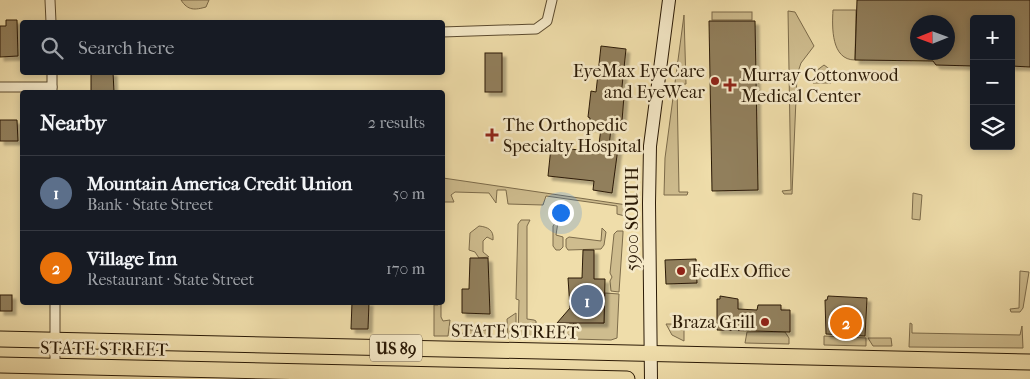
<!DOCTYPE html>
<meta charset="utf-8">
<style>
body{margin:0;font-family:"IM FELL French Canon",serif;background:#242831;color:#f1f3f6}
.controls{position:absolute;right:15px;top:15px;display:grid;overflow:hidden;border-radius:5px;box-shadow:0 2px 8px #0003}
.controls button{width:45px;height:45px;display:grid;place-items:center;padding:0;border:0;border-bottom:1px solid #363941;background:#171b24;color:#f1f3f6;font:25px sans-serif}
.compass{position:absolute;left:910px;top:15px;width:45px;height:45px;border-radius:50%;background:#171b24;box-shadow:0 2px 8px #0003;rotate:269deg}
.you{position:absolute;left:560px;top:212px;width:18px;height:18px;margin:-12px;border:4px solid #fff;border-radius:50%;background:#1a73e8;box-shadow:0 0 0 8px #1a73e833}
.badge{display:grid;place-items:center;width:32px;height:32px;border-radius:50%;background:#c59692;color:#fff;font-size:16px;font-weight:700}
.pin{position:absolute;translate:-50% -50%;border:2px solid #fff;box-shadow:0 1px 5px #0006}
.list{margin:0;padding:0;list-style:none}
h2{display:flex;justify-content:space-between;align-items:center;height:65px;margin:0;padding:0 20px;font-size:21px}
h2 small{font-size:16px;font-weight:400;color:#9ea1a6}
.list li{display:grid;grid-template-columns:32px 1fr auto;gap:15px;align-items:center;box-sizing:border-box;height:75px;padding:0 20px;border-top:1px solid #363941}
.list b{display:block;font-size:19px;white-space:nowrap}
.list p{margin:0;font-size:16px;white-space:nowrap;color:#9ea1a6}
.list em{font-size:16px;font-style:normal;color:#9ea1a6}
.icon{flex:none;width:28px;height:28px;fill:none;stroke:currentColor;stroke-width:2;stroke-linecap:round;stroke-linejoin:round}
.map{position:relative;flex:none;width:1030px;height:379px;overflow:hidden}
.search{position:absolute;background:#171b24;box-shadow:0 2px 8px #0003;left:20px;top:20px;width:425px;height:55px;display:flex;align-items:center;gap:12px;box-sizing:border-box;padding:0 18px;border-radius:5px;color:#9ea1a6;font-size:19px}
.panel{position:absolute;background:#171b24;box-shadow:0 2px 8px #0003;left:20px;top:90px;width:425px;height:215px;border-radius:5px}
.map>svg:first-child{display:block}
.green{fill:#cebc8e;stroke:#7c6b4a}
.building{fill:#917f5b;stroke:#2b1a06;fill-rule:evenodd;filter:url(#shadow)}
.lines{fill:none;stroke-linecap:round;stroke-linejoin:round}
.street-casing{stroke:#5c4b2f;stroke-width:11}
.secondary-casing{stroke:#2b1a06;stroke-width:14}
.primary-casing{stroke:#2b1a06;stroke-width:17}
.street{stroke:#f5e9c8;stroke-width:9}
.secondary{stroke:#f5e9c8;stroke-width:12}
.primary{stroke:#efddaa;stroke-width:15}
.poi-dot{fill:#8f2418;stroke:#f5e9c8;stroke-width:2}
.labels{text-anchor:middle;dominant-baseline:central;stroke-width:5;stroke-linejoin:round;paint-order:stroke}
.shield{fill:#f5e9c8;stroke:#685840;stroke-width:1}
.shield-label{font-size:16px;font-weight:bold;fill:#2b1a06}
.poi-label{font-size:18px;fill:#2b1a06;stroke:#f5e9c8;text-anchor:start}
.street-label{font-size:18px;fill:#2b1a06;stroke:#f5e9c8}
</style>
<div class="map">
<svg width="1030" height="379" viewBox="0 0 1030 379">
<defs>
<filter id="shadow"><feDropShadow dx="4" dy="4" stdDeviation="1" flood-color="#0004"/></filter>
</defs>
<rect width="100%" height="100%" fill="#efddaa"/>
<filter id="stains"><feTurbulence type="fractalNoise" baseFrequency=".004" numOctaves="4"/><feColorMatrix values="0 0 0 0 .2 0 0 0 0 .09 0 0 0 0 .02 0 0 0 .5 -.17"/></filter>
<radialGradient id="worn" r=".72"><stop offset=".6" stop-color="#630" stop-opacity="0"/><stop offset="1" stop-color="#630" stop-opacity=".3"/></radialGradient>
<g class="green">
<path d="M 209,0 L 206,7 C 195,10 188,11 181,0 Z"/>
<path d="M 833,10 L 856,10 L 855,60 C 831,60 832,27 833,10 Z"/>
<path d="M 788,11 L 795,12 L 814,46 L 801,63 L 797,75 L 792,194 L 784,194 L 782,191 L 791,190 Z"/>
<rect x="712" y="12" width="40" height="8"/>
<path d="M 684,15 L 686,84 L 677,85 L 679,192 L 688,192 L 687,195 L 664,195 L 665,158 Z"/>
<path d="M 824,65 L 831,70 L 831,83 L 813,83 L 816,71 Z"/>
<path d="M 443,178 L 627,205 L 625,216 L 617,214 L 617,206 L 546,196 L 543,205 L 508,204 L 506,190 L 497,190 L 496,203 L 489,193 L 455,192 L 451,195 L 454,202 L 443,202 L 443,236 Z"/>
<path d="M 913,193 L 922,195 L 920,220 L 912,219 Z"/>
<path d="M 521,220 L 530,220 L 527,226 L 527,319 L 534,320 L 536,321 L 536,335 L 531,338 L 518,338 L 519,300 L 516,299 L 518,224 Z"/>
<path d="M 556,222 L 558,222 L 556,235 L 563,237 L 563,247 L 560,250 L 556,250 L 553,246 L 553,226 Z"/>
<path d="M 479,226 C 488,227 494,230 493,240 L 487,237 L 483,241 L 483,252 L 489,257 L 479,258 L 475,252 L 469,250 L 470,233 Z"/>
<path d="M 602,228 L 606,232 L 604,245 L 601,249 L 568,250 L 566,247 L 566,239 L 569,237 L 601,241 Z"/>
<path d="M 617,231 L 623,231 L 623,233 L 619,292 L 611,291 L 610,281 L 612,277 L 610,273 L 614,234 Z"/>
<path d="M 1020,271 L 1029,272 L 1023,308 L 1020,312 L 1011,312 L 1010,309 L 1019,308 Z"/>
<path d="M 605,293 L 619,294 L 617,338 L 611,340 L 573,339 L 570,335 L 563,334 L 576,321 L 604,323 Z"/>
<path d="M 438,303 L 441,303 L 441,317 L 443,321 L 450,320 L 448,336 L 434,336 L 434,305 L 438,305 Z"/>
<path d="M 516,313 L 516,338 L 508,338 L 507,319 Z"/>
<path d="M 910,323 L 912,324 L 912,333 L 1020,335 L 1022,326 L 1023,348 L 909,347 Z"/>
<path d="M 666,324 L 684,324 L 684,341 L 672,335 Z"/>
<path d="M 464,330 L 490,330 L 494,337 L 462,337 Z"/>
<path d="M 747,332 L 785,332 L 789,338 L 789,344 L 745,343 Z"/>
<path d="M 824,336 L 866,338 L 866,346 L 824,345 Z"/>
<path d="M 868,338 L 891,338 L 892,346 L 873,346 Z"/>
</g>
<g class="building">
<path d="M 857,0 L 1030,0 L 1030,67 L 1011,66 L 1011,19 L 974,19 L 974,66 L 936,65 L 933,61 L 855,60 ZM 918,22 L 948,22 L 948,52 L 918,52 Z"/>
<path d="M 6,20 L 17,20 L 18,56 L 0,57 L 0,26 L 6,26 Z"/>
<path d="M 709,21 L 755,21 L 758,190 L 712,191 Z"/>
<path d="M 601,46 L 626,49 L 621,96 L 624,96 L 622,121 L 612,120 L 609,146 L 618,148 L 612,193 L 593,190 L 594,181 L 548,176 L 551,147 L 598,152 L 601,128 L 589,127 L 590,118 L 588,117 L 591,91 L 596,92 Z"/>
<rect x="485" y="53" width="17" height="39"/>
<path d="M 91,72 L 113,72 L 114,92 L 91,92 Z"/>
<path d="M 0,120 L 17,120 L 18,141 L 0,141 Z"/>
<path d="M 583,250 L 594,250 L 594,279 L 605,279 L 604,323 L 557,323 L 570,308 L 568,278 L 582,278 Z"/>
<path d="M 470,258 L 488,258 L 490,314 L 462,313 L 462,289 L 469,289 Z"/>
<path d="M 696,259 L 697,283 L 666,284 L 665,260 Z"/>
<rect x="0" y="295" width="12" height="16"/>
<path d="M 720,296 L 738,299 L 738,309 L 757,310 L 758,305 L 781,305 L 781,310 L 790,310 L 790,332 L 717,330 L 717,299 L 720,299 Z"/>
<path d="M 828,296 L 867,298 L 865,336 L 826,334 L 825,300 L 827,300 Z"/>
<path d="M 352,302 L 369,302 L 368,329 L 351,329 Z"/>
</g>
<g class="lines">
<g class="street-casing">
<g id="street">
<path d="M 50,0 L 51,22"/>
<path d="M 442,32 L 536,29 L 547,21 L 552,0"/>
<path d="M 52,72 L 52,92"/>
<path d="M 0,87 L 52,87"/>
<path d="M 55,366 L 55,302"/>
</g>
</g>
<g class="secondary-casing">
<path id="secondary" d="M 651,379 L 649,203 L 650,146 L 669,0"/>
</g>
<g class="primary-casing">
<g id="primary">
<path d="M 0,339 L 1030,362"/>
<path d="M 0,365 L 627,379"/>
</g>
</g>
<use href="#street" class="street"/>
<use href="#secondary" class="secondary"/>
<use href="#primary" class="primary"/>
</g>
<g class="poi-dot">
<circle cx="715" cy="81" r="5"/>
<path d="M727.5 77.5h5v5h5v5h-5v5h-5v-5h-5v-5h5z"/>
<path d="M489.5 127.5h5v5h5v5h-5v5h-5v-5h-5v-5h5z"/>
<circle cx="681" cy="271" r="5"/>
<circle cx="765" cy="322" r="5"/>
</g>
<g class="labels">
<rect class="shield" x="370" y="334.5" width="52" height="27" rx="4"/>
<g class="shield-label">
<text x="396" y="348">US 89</text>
</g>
<g class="poi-label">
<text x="705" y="71" text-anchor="end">EyeMax EyeCare<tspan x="705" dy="21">and EyeWear</tspan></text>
<text x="741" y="75">Murray Cottonwood<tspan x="741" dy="21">Medical Center</tspan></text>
<text x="503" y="125">The Orthopedic<tspan x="503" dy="21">Specialty Hospital</tspan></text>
<text x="691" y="271">FedEx Office</text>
<text x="755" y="322" text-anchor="end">Braza Grill</text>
</g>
<g class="street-label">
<text transform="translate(632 219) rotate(-90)">5900 SOUTH</text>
<text transform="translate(515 332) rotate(1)">STATE STREET</text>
<text transform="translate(104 349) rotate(1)">STATE STREET</text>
</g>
</g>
<rect width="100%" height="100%" filter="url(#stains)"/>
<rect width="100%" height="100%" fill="url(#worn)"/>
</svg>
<div class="controls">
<button>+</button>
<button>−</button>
<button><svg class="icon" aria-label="layers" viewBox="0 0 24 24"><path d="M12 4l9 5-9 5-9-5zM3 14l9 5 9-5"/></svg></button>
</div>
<svg class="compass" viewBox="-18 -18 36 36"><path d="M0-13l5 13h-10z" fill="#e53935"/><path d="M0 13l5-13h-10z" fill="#9ea1a6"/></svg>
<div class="you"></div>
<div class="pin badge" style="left:587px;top:301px;background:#5c6f8a">1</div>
<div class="pin badge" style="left:846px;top:323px;background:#e8710a">2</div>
<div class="search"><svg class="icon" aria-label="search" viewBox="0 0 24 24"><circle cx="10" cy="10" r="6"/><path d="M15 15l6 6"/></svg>Search here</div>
<section class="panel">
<h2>Nearby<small>2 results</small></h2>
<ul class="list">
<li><span class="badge" style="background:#5c6f8a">1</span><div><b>Mountain America Credit Union</b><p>Bank · State Street</p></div><em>50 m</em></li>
<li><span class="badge" style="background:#e8710a">2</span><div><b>Village Inn</b><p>Restaurant · State Street</p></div><em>170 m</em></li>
</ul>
</section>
</div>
